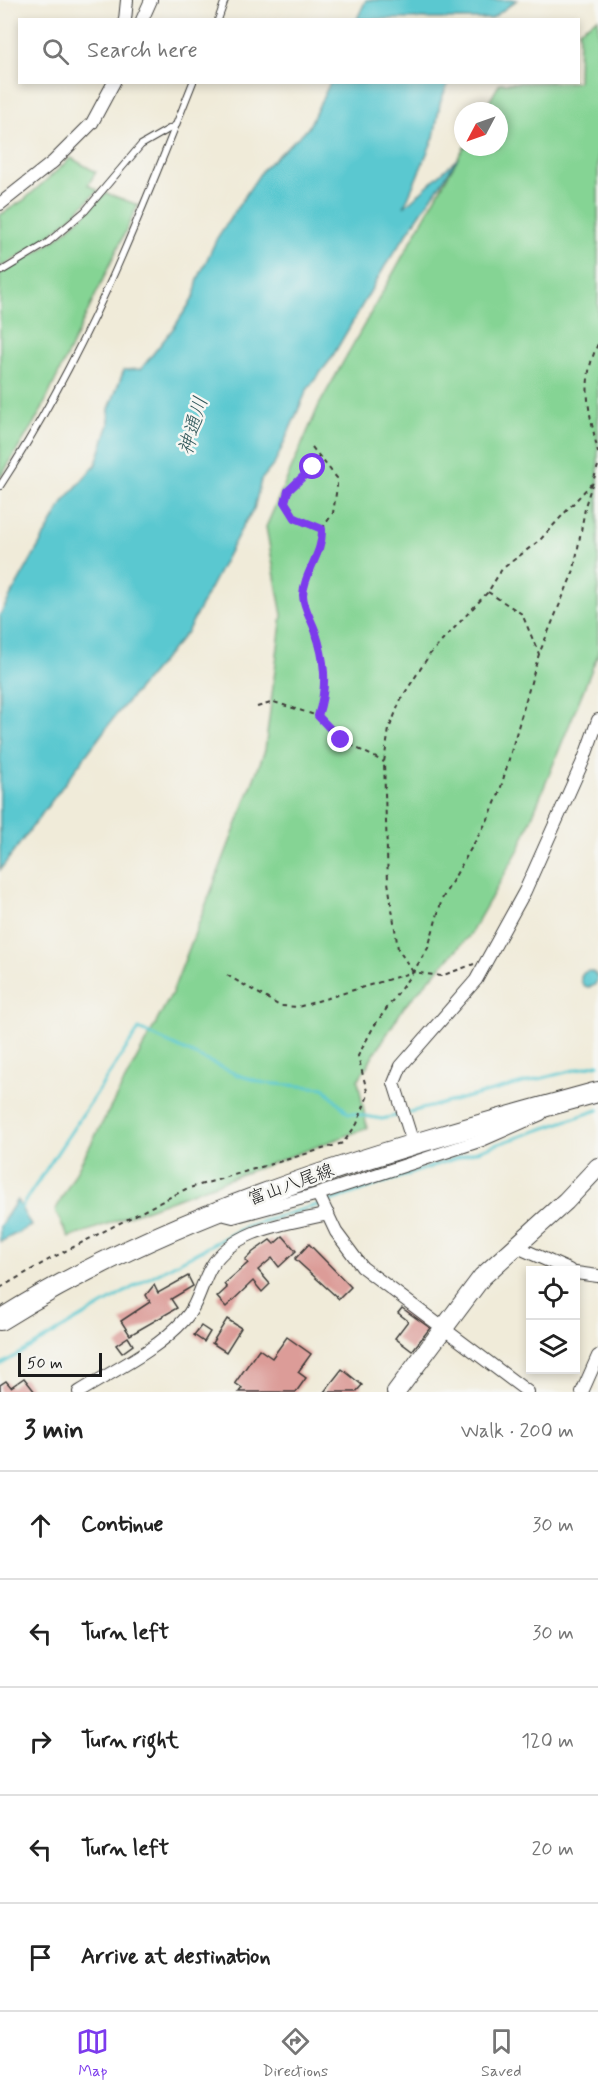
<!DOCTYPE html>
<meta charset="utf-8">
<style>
body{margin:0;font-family:Mynerve,"Klee One",sans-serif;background:#f2f2f2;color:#222}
.controls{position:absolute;right:18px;bottom:18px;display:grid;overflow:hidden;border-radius:0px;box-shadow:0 3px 9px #0003}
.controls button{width:54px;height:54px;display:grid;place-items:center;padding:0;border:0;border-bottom:2px solid #e0e0e0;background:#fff;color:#222;font:30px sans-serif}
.compass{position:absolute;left:454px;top:102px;width:54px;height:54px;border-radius:50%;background:#fff;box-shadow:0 3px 9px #0003;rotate:229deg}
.scale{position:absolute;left:18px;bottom:15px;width:84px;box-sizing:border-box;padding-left:6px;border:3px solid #1c1c1c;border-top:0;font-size:16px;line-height:21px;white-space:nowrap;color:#1c1c1c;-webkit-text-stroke:4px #f6f6f2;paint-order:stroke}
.stop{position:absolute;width:18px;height:18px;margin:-14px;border:4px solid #7c3aed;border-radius:50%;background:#fff}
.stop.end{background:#7c3aed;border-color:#fff;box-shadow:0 2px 6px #0008}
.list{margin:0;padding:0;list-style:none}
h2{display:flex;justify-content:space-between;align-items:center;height:78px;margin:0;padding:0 24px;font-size:26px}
h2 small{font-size:20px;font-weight:400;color:#767676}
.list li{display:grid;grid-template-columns:39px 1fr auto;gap:18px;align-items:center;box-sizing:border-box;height:108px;padding:0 24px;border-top:2px solid #e0e0e0}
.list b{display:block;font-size:22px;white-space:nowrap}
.list em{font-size:20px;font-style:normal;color:#767676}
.icon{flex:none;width:33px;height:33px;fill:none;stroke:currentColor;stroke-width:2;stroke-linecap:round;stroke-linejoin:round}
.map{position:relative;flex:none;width:598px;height:1392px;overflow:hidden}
.search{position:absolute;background:#fff;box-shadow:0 3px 9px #0003;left:18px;right:18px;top:18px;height:66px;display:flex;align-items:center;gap:15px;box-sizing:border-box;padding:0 21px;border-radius:0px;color:#767676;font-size:22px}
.sheet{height:618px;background:#fff}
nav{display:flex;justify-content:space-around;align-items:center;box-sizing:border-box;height:84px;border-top:2px solid #e0e0e0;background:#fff;font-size:16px;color:#767676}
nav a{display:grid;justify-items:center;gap:3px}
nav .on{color:#7c3aed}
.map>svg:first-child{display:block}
.green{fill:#85d494;stroke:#507858;stroke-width:1.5}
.water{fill:#5ac8d0;stroke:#3b7276;stroke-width:1.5}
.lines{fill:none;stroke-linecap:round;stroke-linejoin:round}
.stream{stroke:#5ac8d0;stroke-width:3}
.building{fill:#dc9c98}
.lane-casing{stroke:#3c3b38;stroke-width:8}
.street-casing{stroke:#3c3b38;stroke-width:14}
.secondary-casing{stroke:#3c3b38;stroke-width:20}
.primary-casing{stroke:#3c3b38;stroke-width:22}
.path{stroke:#3c3b38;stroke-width:2;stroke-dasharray:4.5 4.5;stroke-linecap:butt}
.lane{stroke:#fff;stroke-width:6}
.street{stroke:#fff;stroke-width:12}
.secondary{stroke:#fff;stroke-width:18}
.primary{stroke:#fff;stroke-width:20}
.route{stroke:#7c3aed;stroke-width:8}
.labels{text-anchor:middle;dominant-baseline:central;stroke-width:5;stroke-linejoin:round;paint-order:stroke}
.street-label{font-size:18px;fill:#1c1c1c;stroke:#f6f6f2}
.water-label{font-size:20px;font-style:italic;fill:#32585b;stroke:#f6f6f2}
</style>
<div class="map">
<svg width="598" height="1392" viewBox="0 0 598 1392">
<rect width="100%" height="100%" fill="#f6f6f2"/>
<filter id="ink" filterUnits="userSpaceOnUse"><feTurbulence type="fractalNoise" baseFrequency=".0167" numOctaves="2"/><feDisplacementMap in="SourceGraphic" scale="12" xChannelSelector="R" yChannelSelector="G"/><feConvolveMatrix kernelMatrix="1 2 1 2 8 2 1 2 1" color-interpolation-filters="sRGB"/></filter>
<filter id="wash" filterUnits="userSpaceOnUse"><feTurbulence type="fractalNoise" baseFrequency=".008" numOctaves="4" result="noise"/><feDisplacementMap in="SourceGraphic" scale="24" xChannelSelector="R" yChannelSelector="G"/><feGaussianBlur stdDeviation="1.35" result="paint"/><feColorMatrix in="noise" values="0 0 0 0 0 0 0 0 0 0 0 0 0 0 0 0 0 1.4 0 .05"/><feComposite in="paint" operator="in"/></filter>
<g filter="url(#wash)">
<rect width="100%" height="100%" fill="#f0ebd9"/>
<g class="green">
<path d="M 598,18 L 598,654 L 519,849 L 469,936 L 404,1007 L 358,1080 L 367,1128 L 69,1238 L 55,1211 L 172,993 L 265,750 L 282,615 L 266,527 L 319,405 L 464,147 L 499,147 L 499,111 L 484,111 L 500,83 L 578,82 L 579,30 Z"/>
<path d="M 71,158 L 96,172 L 88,185 L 98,190 C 67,223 40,246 0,267 L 0,215 L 24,200 Z"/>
<path d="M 106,193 L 138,205 L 40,413 L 0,478 L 0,273 C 46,250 70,230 106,193 Z"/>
</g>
<g class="water">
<path d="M 366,0 L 517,0 L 491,19 L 357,19 Z"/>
<path d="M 330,83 L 448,83 L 440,103 L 434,137 L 404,207 L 458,158 L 385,266 L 331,359 L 307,390 L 275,463 L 261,480 L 254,509 L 244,524 L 187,632 L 116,715 L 0,870 L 0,615 L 64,501 L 96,464 L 109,424 L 109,409 L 124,370 L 141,369 L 175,326 L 194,297 L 198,279 L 217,238 L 263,169 L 308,128 Z"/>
<circle cx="589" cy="979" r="8"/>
<path d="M 17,1200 L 31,1226 L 0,1242 L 0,1226 Z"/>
</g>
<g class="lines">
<g class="stream">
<path d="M 406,1113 L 598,1064"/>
<path d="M 327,1202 L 598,1110"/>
<path d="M 20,1209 L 139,1029 L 238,1075 L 264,1083 L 324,1088 L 348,1113 L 382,1119 L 400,1115"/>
<path d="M 0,1365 L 147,1279 L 247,1226 L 321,1204"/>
</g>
</g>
<g id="blocks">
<g class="building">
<path d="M 283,1236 L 296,1251 L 279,1267 L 272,1258 L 258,1270 L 270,1284 L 262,1292 L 253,1281 L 226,1307 L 217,1297 L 227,1288 L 224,1284 L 248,1263 L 245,1260 L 253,1252 L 270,1240 L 274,1244 Z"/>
<path d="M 309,1244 L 351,1287 L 339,1299 L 295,1259 Z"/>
<path d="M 188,1276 L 193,1286 L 171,1299 L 177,1308 L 130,1335 L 121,1321 L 150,1302 L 146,1295 L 154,1285 L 158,1293 Z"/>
<path d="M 402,1308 L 430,1328 L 412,1351 L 395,1338 L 408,1321 L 398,1313 Z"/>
<path d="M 227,1319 L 241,1328 L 226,1352 L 212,1343 Z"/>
<path d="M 201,1326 L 210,1332 L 204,1342 L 194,1335 Z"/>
<path d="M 128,1337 L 133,1345 L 122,1353 L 116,1345 Z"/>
<path d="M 287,1337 L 311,1354 L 298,1372 L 306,1378 L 296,1392 L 239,1392 L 242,1388 L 235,1383 L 259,1349 L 272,1358 Z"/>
<path d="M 342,1369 L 362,1385 L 356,1392 L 324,1392 Z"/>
<path d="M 24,1378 L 35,1392 L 0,1392 L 0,1385 L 6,1381 L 11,1387 Z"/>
</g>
</g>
</g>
<g filter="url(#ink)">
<use href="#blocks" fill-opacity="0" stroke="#3c3b38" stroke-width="1.5"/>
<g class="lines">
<g class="lane-casing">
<g id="lane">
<path d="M 218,20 L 225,0"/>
<path d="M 0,272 L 46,244 L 85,211 L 141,145 L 176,125"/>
<path d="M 0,486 C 84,358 137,224 193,82"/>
</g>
</g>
<g class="street-casing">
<g id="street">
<path d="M 125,20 L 127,0"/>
<path d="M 142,20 L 151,0"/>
<path d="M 0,204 L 53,162 L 92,123 L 114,82"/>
<path d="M 413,1143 L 394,1083 L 401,1066 L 476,980 L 525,891 L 584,759 L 598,720"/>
<path d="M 318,1194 L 482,1140 L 541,1114"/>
<path d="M 217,1213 L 233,1217 L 318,1194 L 336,1232 L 362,1267 L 528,1392"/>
<path d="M 515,1246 L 569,1270"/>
<path d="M 576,1273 L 598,1276"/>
<path d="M 79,1392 C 114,1370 156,1351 184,1320 C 198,1305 201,1284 211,1267 C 235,1228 286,1224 328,1214"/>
<path d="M 582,1392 L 598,1356"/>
</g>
</g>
<g class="secondary-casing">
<path id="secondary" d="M 396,1392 L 482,1277 L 566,1201 L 598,1167"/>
</g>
<g class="primary-casing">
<path id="primary" d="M 0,1320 C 181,1206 394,1148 598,1092"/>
</g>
<g class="path">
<path d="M 598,344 C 579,384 590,412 598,453"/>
<path d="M 312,447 L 337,478 L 337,487 L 333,513 L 322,529 L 319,553 L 304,584 L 303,598 L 324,666 L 325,694 L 318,716 L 341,740 L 384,762"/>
<path d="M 319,456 C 311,474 287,482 285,502 L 295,518 L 322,529"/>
<path d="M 488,592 L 522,614 L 539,654"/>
<path d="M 257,707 L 274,702 L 318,716"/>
<path d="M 413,972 L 398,949 L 388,882 L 384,762 L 389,729 L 401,699 L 430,654 L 488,592 L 502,569 L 540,540 L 591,484"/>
<path d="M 227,975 L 280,1006 L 298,1007 L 413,972 L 428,948 L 442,899 L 488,819 L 499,794 L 539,654 L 574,570 L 586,503 L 598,466"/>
<path d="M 0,1288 L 50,1259 L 186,1189 L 343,1143 L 357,1124 L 368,1095 L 358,1056 L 374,1026 L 413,972 L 441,976 L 474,964"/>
</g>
<use href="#lane" class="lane"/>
<use href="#street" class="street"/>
<use href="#secondary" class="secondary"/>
<use href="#primary" class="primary"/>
</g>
</g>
<g class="lines" filter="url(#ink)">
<path class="route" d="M 313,467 L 288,491 L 285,502 L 295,518 L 322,529 C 323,554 304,572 303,595 C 303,606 311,619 315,630 C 325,660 328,685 318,716 L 341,740"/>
</g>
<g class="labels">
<g class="street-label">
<text transform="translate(291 1185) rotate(-20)">富山八尾線</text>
</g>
<g class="water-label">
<text transform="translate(194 426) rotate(-74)">神通川</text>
</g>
</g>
</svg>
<div class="controls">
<button><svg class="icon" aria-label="locate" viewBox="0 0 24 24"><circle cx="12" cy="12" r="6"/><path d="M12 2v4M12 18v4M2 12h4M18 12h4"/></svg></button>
<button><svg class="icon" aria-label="layers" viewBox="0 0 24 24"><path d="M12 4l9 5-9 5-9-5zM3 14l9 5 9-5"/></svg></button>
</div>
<svg class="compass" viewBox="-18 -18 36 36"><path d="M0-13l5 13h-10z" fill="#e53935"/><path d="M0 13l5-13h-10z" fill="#767676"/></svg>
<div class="scale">50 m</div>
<div class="stop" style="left:313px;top:467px"></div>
<div class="stop end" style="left:341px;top:740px"></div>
<div class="search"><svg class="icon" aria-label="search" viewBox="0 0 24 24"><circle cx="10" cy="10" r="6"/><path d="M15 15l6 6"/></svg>Search here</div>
</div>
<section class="sheet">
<h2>3 min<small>Walk · 200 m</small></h2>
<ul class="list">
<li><svg class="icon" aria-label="ahead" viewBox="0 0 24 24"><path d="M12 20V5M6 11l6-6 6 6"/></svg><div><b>Continue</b></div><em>30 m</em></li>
<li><svg class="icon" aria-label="left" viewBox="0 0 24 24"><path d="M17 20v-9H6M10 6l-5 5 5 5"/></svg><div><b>Turn left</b></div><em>30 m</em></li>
<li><svg class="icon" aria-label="right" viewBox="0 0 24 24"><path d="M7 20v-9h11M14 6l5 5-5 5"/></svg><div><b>Turn right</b></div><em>120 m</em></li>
<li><svg class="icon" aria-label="left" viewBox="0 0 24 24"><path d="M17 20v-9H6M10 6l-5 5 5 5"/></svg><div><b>Turn left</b></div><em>20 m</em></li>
<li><svg class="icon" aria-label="arrive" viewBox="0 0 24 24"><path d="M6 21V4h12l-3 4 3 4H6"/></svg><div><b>Arrive at destination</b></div></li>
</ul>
</section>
<nav>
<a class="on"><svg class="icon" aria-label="map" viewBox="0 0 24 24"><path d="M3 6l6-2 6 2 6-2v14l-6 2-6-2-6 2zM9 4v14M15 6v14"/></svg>Map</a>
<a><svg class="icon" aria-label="directions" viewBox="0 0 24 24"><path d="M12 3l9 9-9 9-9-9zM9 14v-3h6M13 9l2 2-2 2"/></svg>Directions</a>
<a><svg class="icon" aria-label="saved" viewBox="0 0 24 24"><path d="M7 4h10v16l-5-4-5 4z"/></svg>Saved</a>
</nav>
